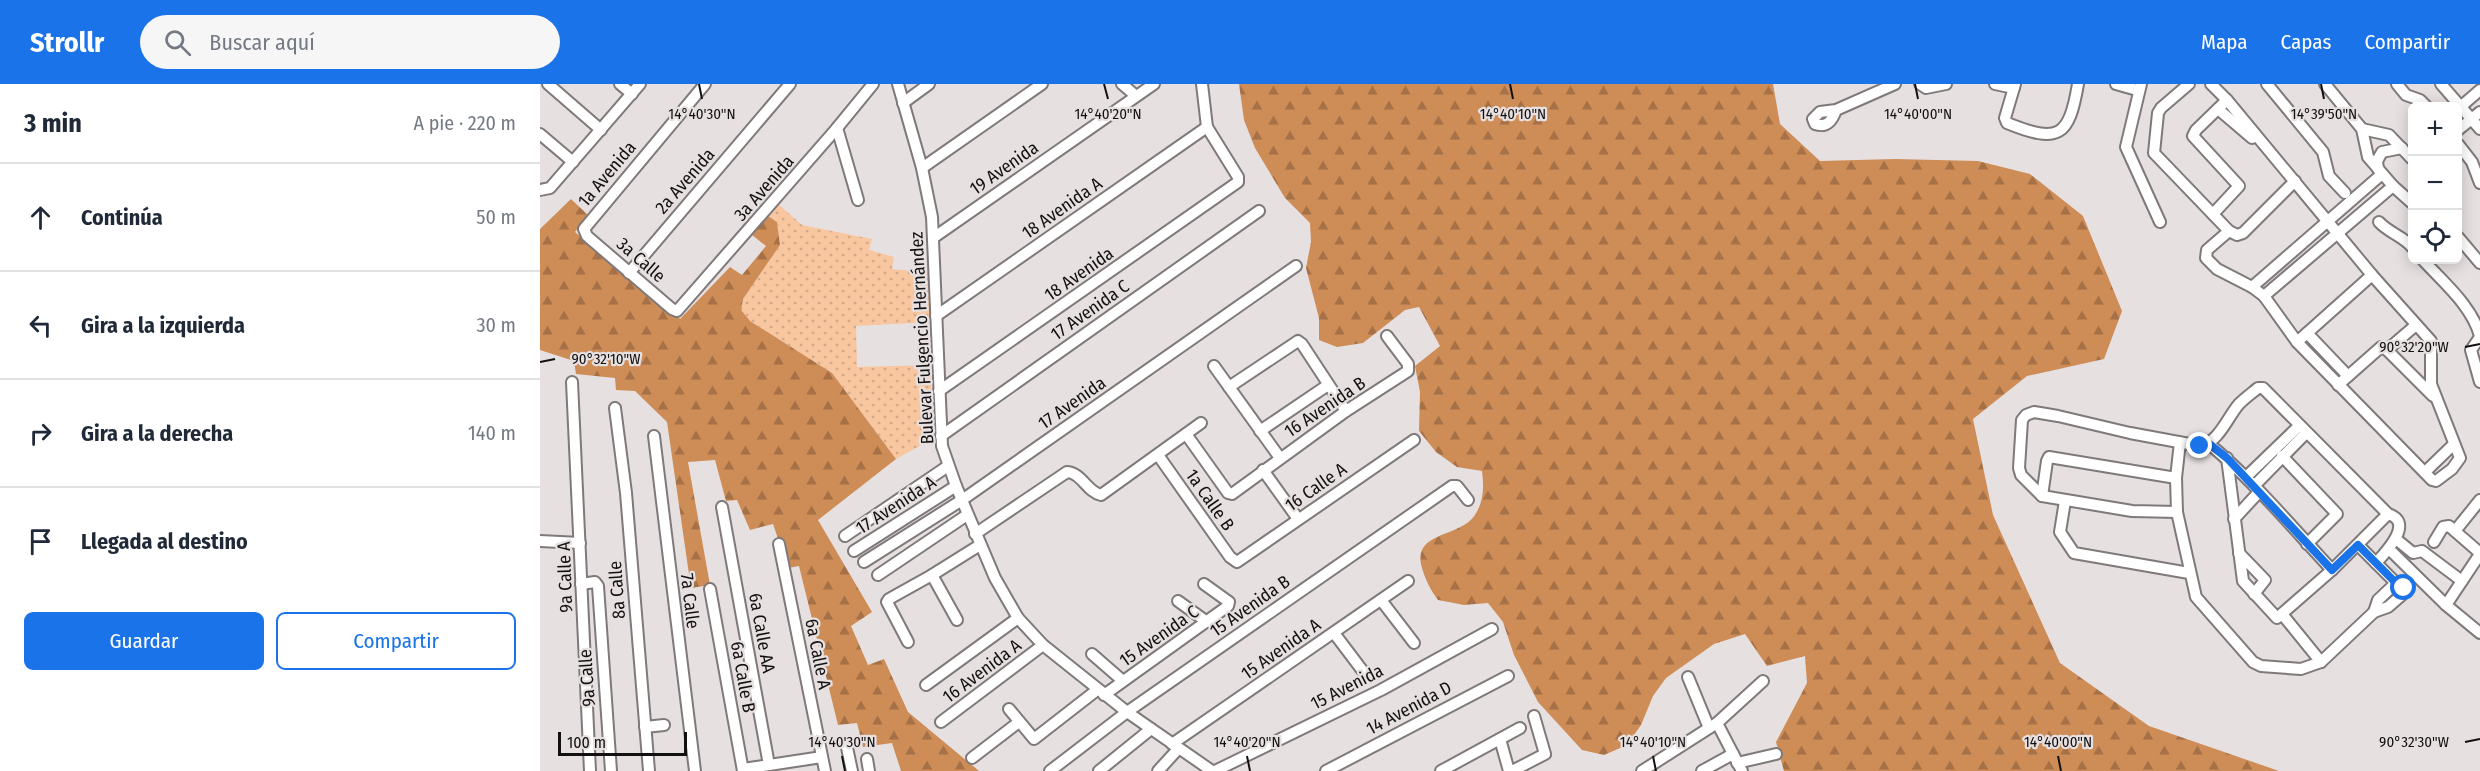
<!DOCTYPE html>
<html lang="es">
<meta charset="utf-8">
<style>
body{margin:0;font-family:"Fira Sans Condensed",sans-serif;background:#f6f6f7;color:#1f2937}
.controls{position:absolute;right:18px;top:18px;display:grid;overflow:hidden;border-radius:9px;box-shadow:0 3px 15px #0003}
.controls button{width:54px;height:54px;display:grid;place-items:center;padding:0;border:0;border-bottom:2px solid #e0e1e3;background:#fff;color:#1f2937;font:30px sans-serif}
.scale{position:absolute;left:18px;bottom:15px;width:129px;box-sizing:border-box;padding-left:6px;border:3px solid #121010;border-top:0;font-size:16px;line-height:21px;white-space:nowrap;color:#121010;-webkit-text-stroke:4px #e7e0e1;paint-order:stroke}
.stop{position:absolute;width:18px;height:18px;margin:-14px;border:4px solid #1a73e8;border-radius:50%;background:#fff}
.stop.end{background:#1a73e8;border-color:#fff;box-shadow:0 2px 6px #0008}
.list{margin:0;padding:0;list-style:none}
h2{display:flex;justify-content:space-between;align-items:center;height:78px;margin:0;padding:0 24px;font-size:26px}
h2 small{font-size:20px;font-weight:400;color:#747a83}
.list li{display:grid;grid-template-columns:39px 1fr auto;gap:18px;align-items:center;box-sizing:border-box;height:108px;padding:0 24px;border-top:2px solid #e0e1e3}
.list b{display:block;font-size:22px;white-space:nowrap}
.list em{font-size:20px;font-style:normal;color:#747a83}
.actions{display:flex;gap:12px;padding:18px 24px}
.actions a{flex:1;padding:14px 0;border:2px solid #1a73e8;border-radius:9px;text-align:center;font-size:21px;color:#1a73e8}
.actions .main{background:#1a73e8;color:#fff}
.icon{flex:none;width:33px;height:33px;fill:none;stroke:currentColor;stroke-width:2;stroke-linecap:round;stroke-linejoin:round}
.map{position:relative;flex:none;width:1940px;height:687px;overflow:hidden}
header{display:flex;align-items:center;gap:36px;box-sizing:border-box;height:84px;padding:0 30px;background:#1a73e8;color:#fff}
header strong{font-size:28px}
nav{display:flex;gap:33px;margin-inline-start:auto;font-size:21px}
.search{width:420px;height:54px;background:#f6f6f7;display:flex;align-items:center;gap:15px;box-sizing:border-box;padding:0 21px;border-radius:33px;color:#747a83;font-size:22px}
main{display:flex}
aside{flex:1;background:#fff}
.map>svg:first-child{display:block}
.grass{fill:url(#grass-dots)}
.forest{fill:url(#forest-firs)}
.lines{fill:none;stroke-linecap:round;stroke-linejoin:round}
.minor-casing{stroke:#7f797a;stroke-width:14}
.minor{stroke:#fff;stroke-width:10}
.route{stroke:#1a73e8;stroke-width:8}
.ticks{fill:none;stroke:#121010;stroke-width:2}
.labels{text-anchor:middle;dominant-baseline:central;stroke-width:4.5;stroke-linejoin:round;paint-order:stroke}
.street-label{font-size:18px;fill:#121010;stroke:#e7e0e1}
.ticks-label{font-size:15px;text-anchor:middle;fill:#121010;stroke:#e7e0e1;stroke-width:4.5;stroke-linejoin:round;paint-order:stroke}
</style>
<header>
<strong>Strollr</strong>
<div class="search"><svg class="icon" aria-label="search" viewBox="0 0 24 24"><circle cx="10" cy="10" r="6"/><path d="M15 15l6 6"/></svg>Buscar aquí</div>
<nav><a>Mapa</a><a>Capas</a><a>Compartir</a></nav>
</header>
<main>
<aside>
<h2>3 min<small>A pie · 220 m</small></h2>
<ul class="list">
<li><svg class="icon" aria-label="ahead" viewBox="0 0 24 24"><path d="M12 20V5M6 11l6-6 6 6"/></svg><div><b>Continúa</b></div><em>50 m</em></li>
<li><svg class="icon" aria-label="left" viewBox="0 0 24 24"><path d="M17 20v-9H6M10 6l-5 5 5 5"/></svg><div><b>Gira a la izquierda</b></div><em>30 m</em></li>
<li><svg class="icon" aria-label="right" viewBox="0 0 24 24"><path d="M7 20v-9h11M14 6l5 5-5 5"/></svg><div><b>Gira a la derecha</b></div><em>140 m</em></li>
<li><svg class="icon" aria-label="arrive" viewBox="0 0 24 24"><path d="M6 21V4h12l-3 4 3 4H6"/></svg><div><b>Llegada al destino</b></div></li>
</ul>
<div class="actions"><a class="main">Guardar</a><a>Compartir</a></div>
</aside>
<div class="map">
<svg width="1940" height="687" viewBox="0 0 1940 687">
<defs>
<pattern id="grass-dots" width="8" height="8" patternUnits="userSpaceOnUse" patternTransform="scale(1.5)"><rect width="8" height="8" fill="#f8c69f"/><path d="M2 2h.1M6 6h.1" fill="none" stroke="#d4a988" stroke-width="1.8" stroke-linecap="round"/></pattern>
<pattern id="forest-firs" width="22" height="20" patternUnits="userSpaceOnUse" patternTransform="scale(1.5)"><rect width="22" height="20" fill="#ce8c56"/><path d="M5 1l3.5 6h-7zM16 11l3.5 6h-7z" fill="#a67146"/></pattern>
</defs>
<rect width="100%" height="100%" fill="#e7e0e1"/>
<path class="grass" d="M 238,120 L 262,141 L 332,155 L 329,166 L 354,173 L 352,185 L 391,189 L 392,238 L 316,242 L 317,283 L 390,281 L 394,354 L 356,375 L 292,289 L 210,237 L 200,226 L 203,215 L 240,161 L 237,138 L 228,132 Z"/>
<g class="forest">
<path d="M 699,0 L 1233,0 L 1240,40 L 1280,77 L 1355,75 L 1438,77 L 1490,90 L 1543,132 L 1582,227 L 1564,275 L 1487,292 L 1433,335 L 1453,431 L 1520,579 L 1609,642 L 1739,687 L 1244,687 L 1236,658 L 1267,599 L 1265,572 L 1227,582 L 1205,550 L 1174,560 L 1126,594 L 1113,612 L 1101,641 L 1087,661 L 1064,671 L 1042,666 L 998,618 L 974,571 L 963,538 L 948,519 L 924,521 L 898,516 C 890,505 886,497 882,484 C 871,447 920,454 935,431 C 944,417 944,402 942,387 L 917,383 L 896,368 L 879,347 L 880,308 L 875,282 L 900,262 L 879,223 L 865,226 L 823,259 L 797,263 L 779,256 L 779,234 L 766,184 L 771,158 L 770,139 L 745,114 L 715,64 L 704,36 Z"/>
<path d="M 31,115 L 48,131 L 35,148 L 140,235 L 190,183 L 202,191 L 226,162 L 212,151 L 228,132 L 237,138 L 240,161 L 203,215 L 201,226 L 210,237 L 292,289 L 356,375 L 278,436 L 332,528 L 311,542 L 328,581 L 344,575 L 368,628 L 439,687 L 361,687 L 352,659 L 323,663 L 317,639 L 298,641 L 259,482 L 248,484 L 233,440 L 210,446 L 197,416 L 186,417 L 175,376 L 148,378 L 170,501 L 151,504 L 127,338 L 95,307 L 76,306 L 75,294 L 36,290 L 34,277 L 0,266 L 0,145 Z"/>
</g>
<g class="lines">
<g class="minor-casing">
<g id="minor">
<path d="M 8,0 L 61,46"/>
<path d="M 80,0 L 92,10"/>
<path d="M 165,0 L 44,145 L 47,152 L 132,225 L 137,227 L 297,44 L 333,0"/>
<path d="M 358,0 L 382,84 L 392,133 L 402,362 L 416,402 L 455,494 L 478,534 L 503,561 L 587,628 L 672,687"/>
<path d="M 582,0 L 596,12"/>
<path d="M 1380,0 L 1386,4 L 1406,0"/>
<path d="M 1455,0 L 1474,4"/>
<path d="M 1475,0 L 1465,34 L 1467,39 C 1519,60 1529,53 1538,0"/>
<path d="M 1576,0 L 1597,6"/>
<path d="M 1601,0 L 1586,63 L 1620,138"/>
<path d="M 1649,0 L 1621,24 L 1618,29 L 1614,69 L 1689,147 L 1697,151 L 1703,149 L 1755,97"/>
<path d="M 1671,0 L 1687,16 L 1832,191 L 1891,257 L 1891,300 L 1920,374 L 1912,385 L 1896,397 L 1892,396 L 1757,258 L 1724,212 L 1712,203 L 1677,185 L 1666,174 L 1667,166 L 1689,147"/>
<path d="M 1727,0 L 1783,68 L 1789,92 L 1805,109"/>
<path d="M 1785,0 L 1822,45 L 1828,73 L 1853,102 L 1872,119"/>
<path d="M 1857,0 L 1866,11 L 1880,16 L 1886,22"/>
<path d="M 1901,0 L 1940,45"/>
<path d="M 363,19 L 389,0"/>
<path d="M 1678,25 L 1712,54"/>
<path d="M 1918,25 L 1940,6"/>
<path d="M 1296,26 C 1292,37 1287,44 1275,40 L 1273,35 L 1280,28 L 1296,26 L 1355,0"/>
<path d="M 297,44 L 318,116"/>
<path d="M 1822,45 L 1849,51 L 1872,75"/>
<path d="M 1918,46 L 1940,28"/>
<path d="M 0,50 L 33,78"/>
<path d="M 1918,60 L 1932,78 L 1940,99"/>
<path d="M 382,84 L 502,0"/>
<path d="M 1838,85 L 1837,77 L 1842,68 L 1862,64"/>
<path d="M 0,106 L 10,104 L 100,0"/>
<path d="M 1673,130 L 1699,102 L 1653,52 L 1656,46 L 1687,16"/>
<path d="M 1839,138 C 1849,149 1863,152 1872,163"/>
<path d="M 1918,153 L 1940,179"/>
<path d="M 393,154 L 614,0"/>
<path d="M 1883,176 C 1904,199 1932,222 1940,252"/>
<path d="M 89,189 L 250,0"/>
<path d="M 1712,203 L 1842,90"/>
<path d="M 1724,212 L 1853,102"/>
<path d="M 396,232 L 667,43"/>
<path d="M 1767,249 L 1808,292"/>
<path d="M 1940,253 L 1931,266 L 1940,298"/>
<path d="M 1757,258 L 1832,191"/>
<path d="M 1847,266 L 1876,241"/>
<path d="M 674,282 L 740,374"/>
<path d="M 32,298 L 50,687"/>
<path d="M 1798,301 L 1841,263 L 1847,266 L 1893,312"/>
<path d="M 689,303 L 758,257 L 762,260 L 806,327"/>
<path d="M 399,307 L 698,98 L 698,93 L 667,43 L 662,0"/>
<path d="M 75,324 L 86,409 L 109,687"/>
<path d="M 720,347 L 788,301"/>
<path d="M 646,350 L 688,409 L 692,410 L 806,327 L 868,287 L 868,280 L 847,252"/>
<path d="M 114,352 L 155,687"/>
<path d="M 401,352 L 719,127"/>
<path d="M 1640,358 L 1636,394 L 1637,428 L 1592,427 L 1502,412 L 1481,391 L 1479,384 L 1482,336 L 1486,331 L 1494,328 L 1518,332 L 1590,349 L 1660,362 C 1679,358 1687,334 1699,320 C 1705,314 1712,309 1718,304 L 1723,304 L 1848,430 C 1875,438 1846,468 1836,479"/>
<path d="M 1668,359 C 1713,396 1752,443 1792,486 L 1737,534 L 1703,497 L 1687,374"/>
<path d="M 618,371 L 690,473 L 697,478 L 874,356"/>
<path d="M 1742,372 L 1797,430 L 1767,460"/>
<path d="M 723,386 L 758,435"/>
<path d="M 1885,388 L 1913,361"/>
<path d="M 1706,393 L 1759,342"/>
<path d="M 1714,402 L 1766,349"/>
<path d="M 1502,412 L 1507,377 L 1509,373 L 1636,394"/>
<path d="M 1525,417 L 1520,448 L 1534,469 L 1649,489"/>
<path d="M 182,423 L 229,681"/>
<path d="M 1637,428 L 1656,513 L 1713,578 L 1721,582 L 1761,585 L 1781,578 L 1834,528 L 1848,523 L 1863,510 L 1863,501 L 1856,499 L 1818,461"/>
<path d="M 1694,435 L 1719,408"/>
<path d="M 1915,447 L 1940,416"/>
<path d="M 435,450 L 527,388 C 542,389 547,408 561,411 L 661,339"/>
<path d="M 305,452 L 408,382"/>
<path d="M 1856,455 L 1873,469 L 1882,467 L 1922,497"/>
<path d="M 0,457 L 40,459"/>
<path d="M 1894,458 L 1903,443 L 1909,442 L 1940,469"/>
<path d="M 239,460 L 285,687"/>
<path d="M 1849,465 L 1906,521"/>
<path d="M 314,467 L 416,402"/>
<path d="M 1699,469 L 1725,496 L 1714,510"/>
<path d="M 1940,470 L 1906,521 L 1940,549"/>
<path d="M 324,478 L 422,416 L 756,182"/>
<path d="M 1792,486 L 1848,430"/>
<path d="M 338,491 L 427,431"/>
<path d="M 392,491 L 417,536"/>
<path d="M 41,500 L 55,498 L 58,502 L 71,687"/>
<path d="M 170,505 L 203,687"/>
<path d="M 841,516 L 874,559"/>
<path d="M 638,517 L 667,538"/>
<path d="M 1834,528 L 1838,516 L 1856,499"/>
<path d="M 1742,530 L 1781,578"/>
<path d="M 794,549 L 822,586"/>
<path d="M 368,558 L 347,518 L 349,515 L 392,491 L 440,461"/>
<path d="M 552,570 L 583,597"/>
<path d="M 1148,593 L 1169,644"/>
<path d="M 386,601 L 478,534"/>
<path d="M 564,611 L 688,522 L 689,518 L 664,500"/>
<path d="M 469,625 L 494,655 L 557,606"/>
<path d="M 401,638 L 503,561"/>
<path d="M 1177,639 L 1202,687"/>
<path d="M 105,643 L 124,641"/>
<path d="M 960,655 L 969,687"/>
<path d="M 306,659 L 312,687"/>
<path d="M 632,660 L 868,497"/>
<path d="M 432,674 L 479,638"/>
<path d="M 327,675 L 329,687"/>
<path d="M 1197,679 L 1236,670"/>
<path d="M 203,685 L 282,673"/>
<path d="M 510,687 L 587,628 L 912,402 L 917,402 L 928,416"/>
<path d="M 559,687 L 611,645"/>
<path d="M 618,687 L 638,665"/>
<path d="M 675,687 L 841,606 L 952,545"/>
<path d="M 786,687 L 968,592"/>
<path d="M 901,687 L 980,644"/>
<path d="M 972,687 L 1005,670 L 994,632"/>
<path d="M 1102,687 L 1177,639 L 1223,597"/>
<path d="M 1162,687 L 1193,670"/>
</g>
</g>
<use href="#minor" class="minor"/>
</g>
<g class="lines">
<path class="route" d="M 1660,362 L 1668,359 L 1687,374 L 1792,486 L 1818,461 L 1856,499 L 1863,501 L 1864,504"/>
</g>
<path class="ticks" d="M 159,0 L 162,15M 564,0 L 568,15M 970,0 L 973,15M 1375,0 L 1378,15M 1781,0 L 1784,15M 1925,263 L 1940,260M 0,278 L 15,275M 1925,658 L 1940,655M 302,672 L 305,687M 707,672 L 710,687M 1113,672 L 1116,687M 1518,672 L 1521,687"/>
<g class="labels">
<g class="street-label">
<text transform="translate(464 84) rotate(-35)">19 Avenida</text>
<text transform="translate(67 90) rotate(-50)">1a Avenida</text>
<text transform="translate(145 97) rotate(-49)">2a Avenida</text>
<text transform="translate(224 104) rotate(-49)">3a Avenida</text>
<text transform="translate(522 124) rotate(-35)">18 Avenida A</text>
<text transform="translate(101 176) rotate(41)">3a Calle</text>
<text transform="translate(539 190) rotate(-35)">18 Avenida</text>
<text transform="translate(550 226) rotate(-35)">17 Avenida C</text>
<text transform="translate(382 254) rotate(-93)">Bulevar Fulgencio Hernández</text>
<text transform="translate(532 319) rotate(-35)">17 Avenida</text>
<text transform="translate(785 323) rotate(-34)">16 Avenida B</text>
<text transform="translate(776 403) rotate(-35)">16 Calle A</text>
<text transform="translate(670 416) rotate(55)">1a Calle B</text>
<text transform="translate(356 421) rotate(-33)">17 Avenida A</text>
<text transform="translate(25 493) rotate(-92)">9a Calle A</text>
<text transform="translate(77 506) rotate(-94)">8a Calle</text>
<text transform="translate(150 517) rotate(83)">7a Calle</text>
<text transform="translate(710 522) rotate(-35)">15 Avenida B</text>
<text transform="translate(222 549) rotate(80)">6a Calle AA</text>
<text transform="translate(619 552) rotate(-35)">15 Avenida C</text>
<text transform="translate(741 565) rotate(-35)">15 Avenida A</text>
<text transform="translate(278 570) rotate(79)">6a Calle A</text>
<text transform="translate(442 587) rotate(-37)">16 Avenida A</text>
<text transform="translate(203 593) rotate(80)">6a Calle B</text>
<text transform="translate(47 594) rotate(-94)">9a Calle</text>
<text transform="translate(807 603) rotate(-27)">15 Avenida</text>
<text transform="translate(869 624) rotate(-28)">14 Avenida D</text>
</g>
</g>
<g class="ticks-label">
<text x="162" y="35">14°40'30"N</text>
<text x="568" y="35">14°40'20"N</text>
<text x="973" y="35">14°40'10"N</text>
<text x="1378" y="35">14°40'00"N</text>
<text x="1784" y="35">14°39'50"N</text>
<text x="1874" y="268">90°32'20"W</text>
<text x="66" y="280">90°32'10"W</text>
<text x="302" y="663">14°40'30"N</text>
<text x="707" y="663">14°40'20"N</text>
<text x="1113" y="663">14°40'10"N</text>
<text x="1518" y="663">14°40'00"N</text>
<text x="1874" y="663">90°32'30"W</text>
</g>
</svg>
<div class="controls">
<button>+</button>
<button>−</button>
<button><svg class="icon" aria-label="locate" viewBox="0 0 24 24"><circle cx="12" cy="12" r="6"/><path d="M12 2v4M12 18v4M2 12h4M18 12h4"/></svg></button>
</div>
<div class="scale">100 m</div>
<div class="stop" style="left:1864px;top:504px"></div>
<div class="stop end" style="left:1660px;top:362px"></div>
</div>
</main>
